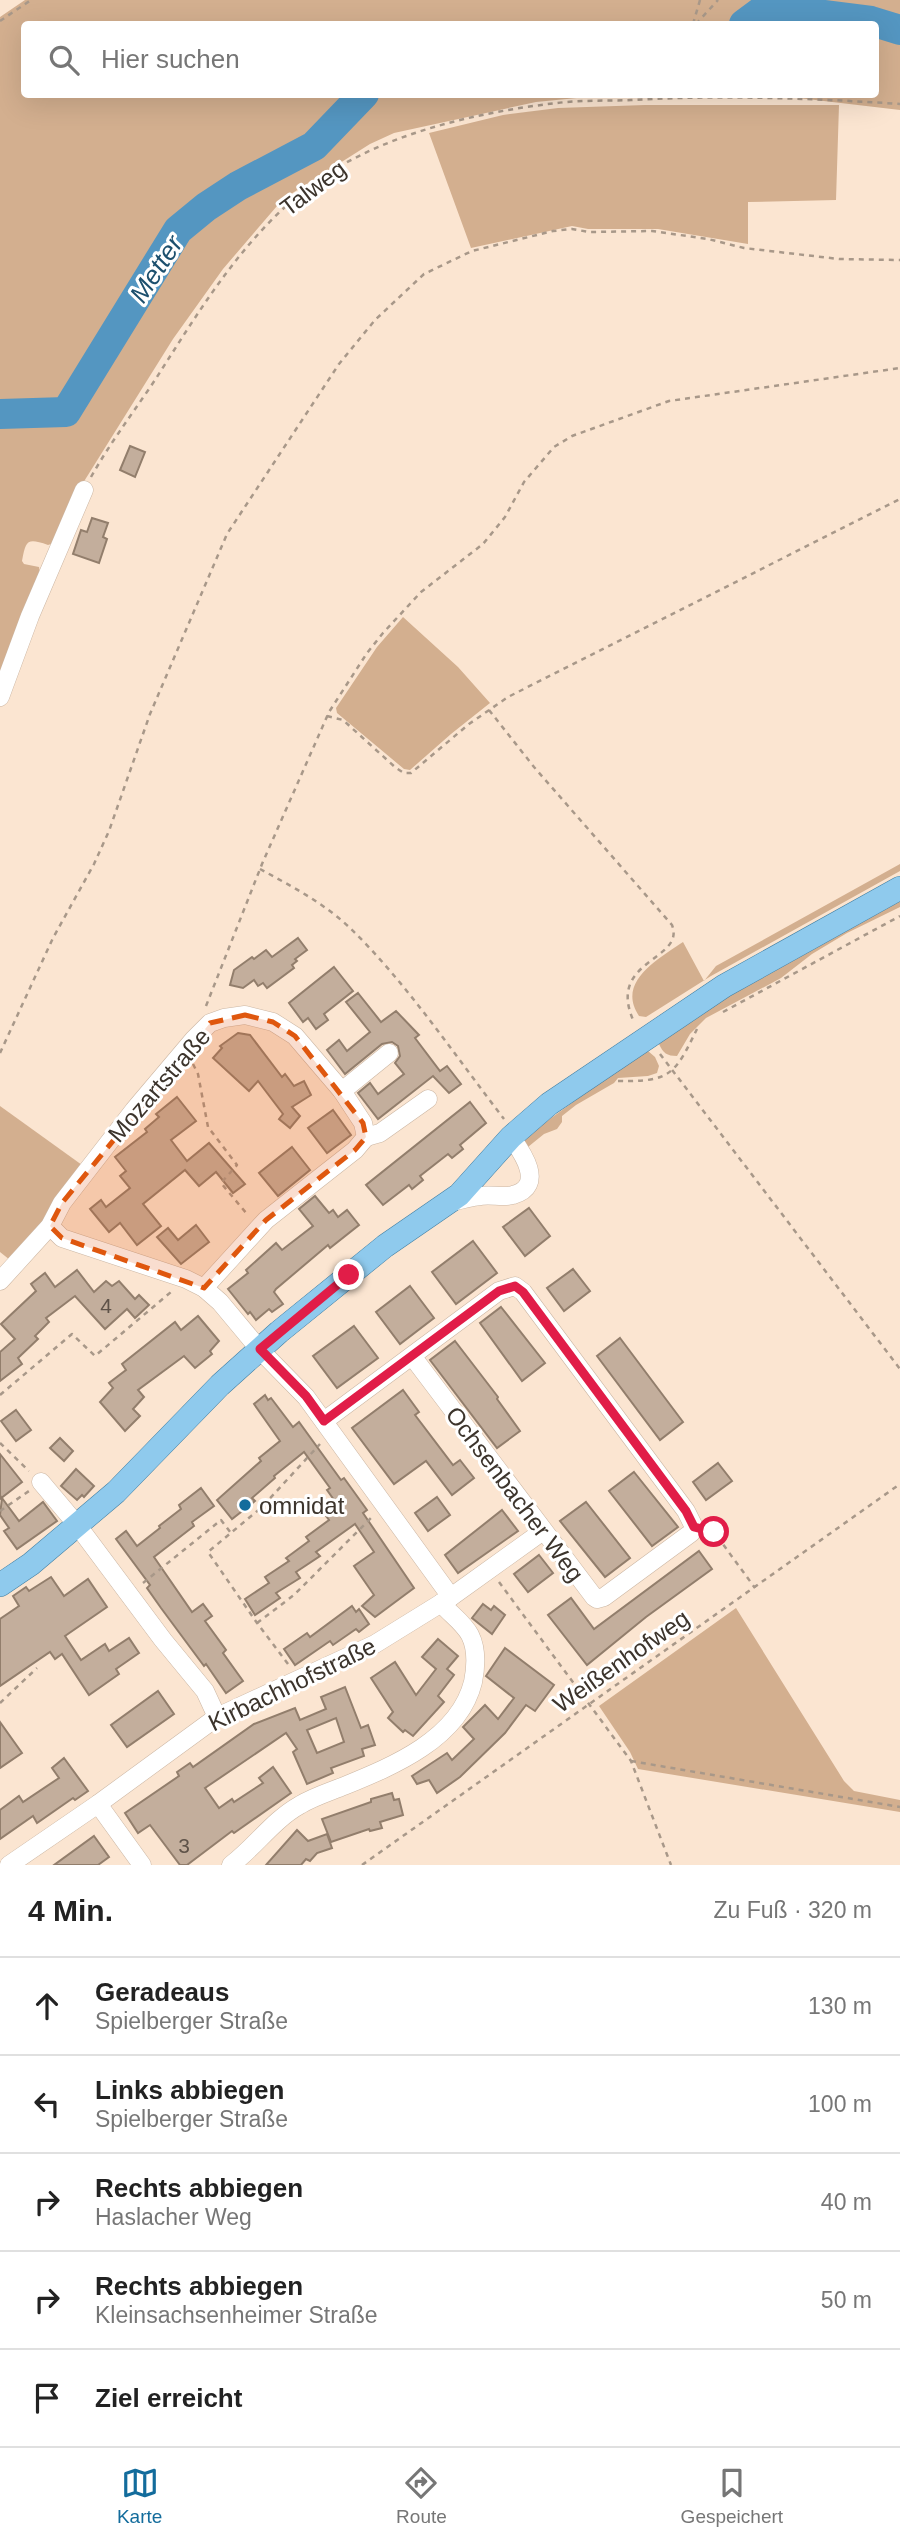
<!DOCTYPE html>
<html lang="de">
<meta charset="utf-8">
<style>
body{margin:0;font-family:Arial,sans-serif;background:#f6f6f6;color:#222}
.stop{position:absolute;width:21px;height:21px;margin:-16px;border:5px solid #e11d48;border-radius:50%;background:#fff}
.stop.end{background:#e11d48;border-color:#fff;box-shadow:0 2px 7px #0008}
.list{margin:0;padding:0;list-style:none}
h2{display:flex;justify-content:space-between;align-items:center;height:91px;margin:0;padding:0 28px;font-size:30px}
h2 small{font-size:23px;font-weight:400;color:#767676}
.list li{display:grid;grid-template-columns:46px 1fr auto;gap:21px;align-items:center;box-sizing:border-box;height:98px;padding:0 28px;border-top:2px solid #e0e0e0}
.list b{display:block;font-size:26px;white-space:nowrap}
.list p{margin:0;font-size:23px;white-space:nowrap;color:#767676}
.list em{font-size:23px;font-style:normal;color:#767676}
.icon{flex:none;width:38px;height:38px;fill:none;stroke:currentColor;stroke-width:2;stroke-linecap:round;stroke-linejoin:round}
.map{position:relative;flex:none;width:900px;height:1865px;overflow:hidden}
.search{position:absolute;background:#fff;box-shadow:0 7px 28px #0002;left:21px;right:21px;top:21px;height:77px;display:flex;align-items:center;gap:18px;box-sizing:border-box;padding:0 24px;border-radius:7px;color:#767676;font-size:26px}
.sheet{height:581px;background:#fff}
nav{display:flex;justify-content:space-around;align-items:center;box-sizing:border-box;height:98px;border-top:2px solid #e0e0e0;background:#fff;font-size:19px;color:#767676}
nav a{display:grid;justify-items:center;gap:4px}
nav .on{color:#136c9c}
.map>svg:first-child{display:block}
.green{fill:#d3af8f}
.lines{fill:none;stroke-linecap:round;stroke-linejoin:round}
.river{stroke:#5496c1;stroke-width:30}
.building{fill:#c3ae9c;stroke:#927e6c;stroke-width:2;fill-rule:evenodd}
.minor-casing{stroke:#cbb6a3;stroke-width:19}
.major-casing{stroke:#417ea2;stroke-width:24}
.path{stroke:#a89889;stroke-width:2.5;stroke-dasharray:5 5;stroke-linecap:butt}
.minor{stroke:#fff;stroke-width:18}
.major{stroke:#8fcaed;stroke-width:23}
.route{stroke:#e11d48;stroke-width:9}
.marked{fill:#df570e;fill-opacity:0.2;stroke:#df570e;stroke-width:5;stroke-dasharray:14 9;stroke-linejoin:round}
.poi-dot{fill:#136c9c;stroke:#fff;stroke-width:2.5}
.labels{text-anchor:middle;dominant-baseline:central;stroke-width:6;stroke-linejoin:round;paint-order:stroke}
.number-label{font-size:21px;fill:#5e5248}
.street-label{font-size:24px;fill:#3c342c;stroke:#fff}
.poi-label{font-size:24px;fill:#3c342c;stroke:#fff;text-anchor:start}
.water-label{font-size:26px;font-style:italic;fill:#1d506e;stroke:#fff}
</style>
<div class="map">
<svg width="900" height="1865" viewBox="0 0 900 1865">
<rect width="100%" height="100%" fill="#fbe5d1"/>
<g class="green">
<path d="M 25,0 L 900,0 L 900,110 L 773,95 L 876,94 L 876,24 L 688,24 L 683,21 L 681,24 L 24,24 L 24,94 L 652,95 L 587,97 L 536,102 L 394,133 L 370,144 L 283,199 L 223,269 L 173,339 L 83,483 L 54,543 L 48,545 C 27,538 26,540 22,561 L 24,564 L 39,567 L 40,574 L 0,679 L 0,17 Z"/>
<path d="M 645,105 L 839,105 L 836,200 L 748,202 L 748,244 L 658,229 L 588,229 L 572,226 L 471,248 L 429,133 L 503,115 L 558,108 Z"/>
<path d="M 403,617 L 458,667 L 490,703 L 451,734 L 410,770 L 404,769 L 337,713 L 336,708 L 377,647 Z"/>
<path d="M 900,864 L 900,871 L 711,976 L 646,1017 L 639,1016 C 616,982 658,959 683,942 L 704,981 L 716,966 Z"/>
<path d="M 900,899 L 900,907 L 847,933 L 812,954 L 781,978 L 706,1018 L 690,1034 L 677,1056 C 667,1056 663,1053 659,1044 L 662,1039 L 745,984 Z"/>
<path d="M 643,1051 L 648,1051 L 655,1057 L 659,1066 L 657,1073 L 648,1076 L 618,1078 L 614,1083 L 576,1105 L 562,1116 L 562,1122 L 557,1129 L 544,1134 L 523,1151 L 517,1143 Z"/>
<path d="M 0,1106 L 82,1165 L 44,1226 L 10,1260 L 0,1252 Z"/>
<path d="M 736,1608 L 844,1781 L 854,1791 L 900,1800 L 900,1812 L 638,1769 L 630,1752 L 599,1706 Z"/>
</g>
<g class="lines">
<g class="river">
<path d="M 744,24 L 763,10 L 786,10 L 871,21 L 900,30"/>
<path d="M 0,414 L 66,412 L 178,230 L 206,207 L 238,186 L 314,146 L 364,94"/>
</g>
</g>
<g class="building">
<path d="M 130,446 L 145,452 L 135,477 L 120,470 Z"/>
<path d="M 92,518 L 108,523 L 103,537 L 107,539 L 99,563 L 73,554 L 81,530 L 87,532 Z"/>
<path d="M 298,938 L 307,950 L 295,959 L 297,961 L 292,965 L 294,968 L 267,988 L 263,983 L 258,986 L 254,980 L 243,988 L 230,985 L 234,970 L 252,957 L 254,959 L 266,950 L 272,957 Z"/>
<path d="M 334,967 L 353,991 L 324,1014 L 328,1020 L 316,1029 L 308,1018 L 303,1022 L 289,1003 Z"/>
<path d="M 358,993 L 381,1022 L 396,1011 L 419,1035 L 415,1038 L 440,1071 L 447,1066 L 461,1084 L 449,1093 L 433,1076 L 378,1119 L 358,1093 L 370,1083 L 378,1094 L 404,1074 L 395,1063 L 400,1056 L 398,1046 L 392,1042 L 382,1044 L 345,1074 L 327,1050 L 339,1040 L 347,1051 L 370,1032 L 346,1002 Z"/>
<path d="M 238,1033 L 250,1035 L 282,1077 L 285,1074 L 294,1086 L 304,1081 L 311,1095 L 292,1107 L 300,1116 L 290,1128 L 279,1119 L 283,1114 L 258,1081 L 249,1091 L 213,1058 L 222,1048 L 220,1046 Z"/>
<path d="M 177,1097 L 196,1121 L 171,1140 L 187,1161 L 209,1143 L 245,1184 L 233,1193 L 216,1172 L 199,1186 L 185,1170 L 143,1204 L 161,1226 L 137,1245 L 120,1223 L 109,1232 L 90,1209 L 101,1200 L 106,1207 L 130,1188 L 120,1176 L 126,1171 L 115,1157 L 147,1132 L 145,1129 L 159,1117 L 156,1114 Z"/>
<path d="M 470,1102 L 486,1123 L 460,1145 L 463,1149 L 452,1158 L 448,1154 L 420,1176 L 423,1180 L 417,1185 L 412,1189 L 409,1185 L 383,1205 L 366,1185 Z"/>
<path d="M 333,1110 L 351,1135 L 327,1153 L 308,1128 Z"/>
<path d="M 292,1147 L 310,1170 L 278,1196 L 259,1173 Z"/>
<path d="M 315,1196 L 329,1213 L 333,1210 L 338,1217 L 347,1210 L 359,1225 L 330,1248 L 328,1245 L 276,1289 L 274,1292 L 283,1304 L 272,1312 L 269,1309 L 256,1320 L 250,1312 L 248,1314 L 228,1289 L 248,1273 L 246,1270 L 276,1243 L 282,1250 L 313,1226 L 299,1209 Z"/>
<path d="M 529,1208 L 550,1236 L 525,1256 L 503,1227 Z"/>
<path d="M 196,1225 L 209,1242 L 181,1264 L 157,1237 L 168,1228 L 178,1240 Z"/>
<path d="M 473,1241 L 497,1273 L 456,1304 L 432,1272 Z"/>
<path d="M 573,1269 L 590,1291 L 564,1311 L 547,1288 Z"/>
<path d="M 77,1270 L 94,1292 L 106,1281 L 112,1286 L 119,1281 L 135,1299 L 139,1295 L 149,1305 L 135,1318 L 127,1309 L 105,1329 L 75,1296 L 46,1318 L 49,1322 L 35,1336 L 38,1339 L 18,1358 L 22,1364 L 0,1381 L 0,1352 L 15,1339 L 1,1324 L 36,1291 L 31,1284 L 45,1273 L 55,1287 Z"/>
<path d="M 410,1286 L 434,1318 L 400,1344 L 376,1312 Z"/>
<path d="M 501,1307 L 545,1363 L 522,1381 L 480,1323 Z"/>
<path d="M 198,1316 L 219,1341 L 210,1351 L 212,1354 L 195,1368 L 184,1356 L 138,1390 L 144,1397 L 133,1409 L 140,1416 L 125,1431 L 100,1402 L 113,1388 L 109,1383 L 126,1370 L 122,1364 L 175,1322 L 181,1330 Z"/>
<path d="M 354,1326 L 378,1358 L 337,1388 L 313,1356 Z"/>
<path d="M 620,1338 L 683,1422 L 660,1440 L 597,1356 Z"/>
<path d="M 455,1341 L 498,1397 L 497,1399 L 520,1431 L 497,1448 L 430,1360 Z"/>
<path d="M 403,1390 L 419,1412 L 415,1415 L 453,1465 L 460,1460 L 474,1478 L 452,1495 L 426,1461 L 394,1484 L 352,1428 Z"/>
<path d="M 265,1395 L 268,1400 L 271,1398 L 293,1427 L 299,1422 L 341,1480 L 344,1478 L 367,1510 L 363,1513 L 414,1588 L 375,1617 L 362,1606 L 374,1595 L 354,1566 L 374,1552 L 355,1524 L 316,1552 L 320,1556 L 296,1572 L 300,1578 L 276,1593 L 280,1598 L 255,1615 L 245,1599 L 269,1583 L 265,1577 L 289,1561 L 286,1558 L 309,1541 L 306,1537 L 329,1520 L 326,1516 L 339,1507 L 327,1490 L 330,1488 L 304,1452 L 274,1476 L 275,1478 L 252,1498 L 255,1501 L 232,1519 L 217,1500 L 261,1461 L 259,1458 L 280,1441 L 254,1404 Z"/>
<path d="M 16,1410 L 31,1430 L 16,1441 L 1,1421 Z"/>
<path d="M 60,1438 L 73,1451 L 64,1461 L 50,1448 Z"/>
<path d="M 0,1454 L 22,1482 L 0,1499 Z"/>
<path d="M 718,1463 L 732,1481 L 706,1500 L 693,1482 Z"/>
<path d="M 76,1469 L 94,1486 L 84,1497 L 82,1495 L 77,1500 L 61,1486 Z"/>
<path d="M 634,1472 L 678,1527 L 652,1546 L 609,1491 Z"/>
<path d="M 201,1488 L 214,1506 L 192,1522 L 194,1526 L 154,1557 L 192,1612 L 203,1604 L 212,1616 L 205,1621 L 226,1650 L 223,1653 L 243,1681 L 226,1693 L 206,1664 L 204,1666 L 161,1608 L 147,1588 L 150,1585 L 116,1539 L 126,1531 L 137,1546 L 160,1528 L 159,1526 L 181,1509 L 179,1505 Z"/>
<path d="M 437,1497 L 450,1515 L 428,1531 L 415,1513 Z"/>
<path d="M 2,1498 L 19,1521 L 43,1502 L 57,1521 L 17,1549 L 4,1531 L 9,1528 L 0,1515 Z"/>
<path d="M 586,1502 L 630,1558 L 605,1577 L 560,1521 Z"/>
<path d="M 502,1510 L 518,1531 L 458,1573 L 445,1555 Z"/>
<path d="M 699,1551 L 712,1569 L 646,1617 L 587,1665 L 548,1615 L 571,1598 L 594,1629 Z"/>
<path d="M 539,1555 L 553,1573 L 528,1592 L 514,1574 Z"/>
<path d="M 51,1577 L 64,1596 L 88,1579 L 107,1607 L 65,1636 L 81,1660 L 105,1644 L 109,1651 L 129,1638 L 139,1653 L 116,1669 L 119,1674 L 89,1695 L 62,1654 L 55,1659 L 50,1652 L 0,1686 L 0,1619 L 19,1606 L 13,1596 L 26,1587 L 29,1591 Z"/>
<path d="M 483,1604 L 491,1610 L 494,1606 L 505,1615 L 492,1634 L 472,1618 Z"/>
<path d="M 352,1606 L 356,1612 L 359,1609 L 369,1624 L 359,1632 L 356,1629 L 333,1645 L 330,1641 L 295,1665 L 284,1649 L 307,1633 L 310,1637 Z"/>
<path d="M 438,1639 L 458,1656 L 447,1669 L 454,1675 L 438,1696 L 444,1702 L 413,1736 L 405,1730 L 403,1732 L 388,1718 L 393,1712 L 371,1678 L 395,1662 L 416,1695 L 436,1669 L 422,1657 Z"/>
<path d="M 505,1648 L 554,1685 L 535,1711 L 526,1705 L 505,1733 L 460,1777 L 437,1793 L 429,1780 L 417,1784 L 412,1776 L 447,1753 L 452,1760 L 474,1739 L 463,1727 L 485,1705 L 498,1719 L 514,1698 L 486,1676 Z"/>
<path d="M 345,1687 L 361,1728 L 368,1725 L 375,1745 L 362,1749 L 364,1756 L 331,1768 L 333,1773 L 307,1784 L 293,1752 L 297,1749 L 286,1733 L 205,1788 L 219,1808 L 232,1799 L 234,1802 L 263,1783 L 259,1778 L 273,1767 L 291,1793 L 234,1833 L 232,1831 L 187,1865 L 180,1865 L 150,1825 L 138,1833 L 125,1813 L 179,1776 L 177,1772 L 190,1763 L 193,1767 L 254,1724 L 295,1708 L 300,1720 L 326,1709 L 321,1697 ZM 336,1718 L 344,1742 L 317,1753 L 307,1730 Z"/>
<path d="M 158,1691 L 174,1714 L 127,1747 L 111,1725 Z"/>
<path d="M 0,1722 L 22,1753 L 0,1768 Z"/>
<path d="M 64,1758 L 88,1791 L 75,1800 L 73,1798 L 37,1823 L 33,1816 L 0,1839 L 0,1810 L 19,1796 L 23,1802 L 59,1778 L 52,1768 Z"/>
<path d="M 392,1793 L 394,1800 L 399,1799 L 403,1815 L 380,1822 L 382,1828 L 370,1831 L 369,1829 L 331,1842 L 322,1819 L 371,1802 L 371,1799 Z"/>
<path d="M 297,1830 L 308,1841 L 327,1834 L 332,1848 L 317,1853 L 310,1861 L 306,1859 L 301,1865 L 266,1865 Z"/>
<path d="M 94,1836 L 109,1857 L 98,1865 L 54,1865 Z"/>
</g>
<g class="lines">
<g class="minor-casing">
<g id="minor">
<path d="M 0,697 L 30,616 L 84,490"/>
<path d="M 342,1091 L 389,1053"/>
<path d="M 366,1137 L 380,1133 L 428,1099"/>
<path d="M 449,1203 C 459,1200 470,1197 481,1196 C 491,1194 503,1198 513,1195 C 546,1186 522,1152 511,1137"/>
<path d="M 50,1226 L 62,1238 L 186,1279 L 204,1288 L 220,1302 L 260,1350 L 306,1397 L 451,1597"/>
<path d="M 0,1281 L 50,1226 L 62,1203 L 134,1110 L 194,1039 L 210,1023 L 224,1018 L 245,1015 L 273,1022 L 295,1036 L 342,1091 L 363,1123 L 366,1137"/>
<path d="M 204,1288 L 266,1220 L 355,1150 L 366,1137"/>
<path d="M 324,1421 L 499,1291 L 515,1286 L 523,1292 L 686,1511 L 694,1527 L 691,1533 L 604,1597 L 597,1599 L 594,1597 L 412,1356"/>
<path d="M 41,1482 L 78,1526 L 163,1640 L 205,1691 L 217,1717"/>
<path d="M 98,1804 L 142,1865"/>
<path d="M 9,1865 L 98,1804 L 217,1717 L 375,1644 L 451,1597 L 543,1531"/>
<path d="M 231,1865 C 256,1846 273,1820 300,1805 C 313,1797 329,1792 344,1786 C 393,1766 459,1739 473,1682 C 476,1667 477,1649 470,1635 C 463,1622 450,1614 441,1603"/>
</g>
</g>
<g class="major-casing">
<path id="major" d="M 0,1585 L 31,1564 L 116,1492 L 220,1385 L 279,1332 L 385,1246 L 459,1195 L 511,1137 L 549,1104 L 724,986 L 900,888"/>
</g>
<g class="path">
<path d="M 0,21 L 31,0"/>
<path d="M 693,24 L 700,0"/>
<path d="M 696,24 L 718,0"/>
<path d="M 91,477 C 110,443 133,413 155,380 C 198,313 238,245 301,193 C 369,137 470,113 557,103 C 581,100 606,101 631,100 C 721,95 810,98 900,104"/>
<path d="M 489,710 L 534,767 L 672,925 C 686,961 605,959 634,1022"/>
<path d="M 327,716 L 343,720 L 396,768 L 404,773 L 411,773 L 469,724 L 508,697 L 900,499"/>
<path d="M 260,869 C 291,886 324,903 350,928 C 406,982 456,1057 504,1119"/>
<path d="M 206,1006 L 262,864 L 329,712 L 367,653 L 383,633 L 421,592 L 483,544 L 505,517 L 524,482 L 554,447 L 572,436 L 669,401 L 900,368"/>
<path d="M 723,1012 L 900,916"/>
<path d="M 0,1053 L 53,938 L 94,864 L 109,831 L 150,714 L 227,534 L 339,364 L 375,320 L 424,274 L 472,251 L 553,231 L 572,229 L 589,232 L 652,231 L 708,239 L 744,248 L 839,259 L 900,260"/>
<path d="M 660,1054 L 900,1369"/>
<path d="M 193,1064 L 198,1074 L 208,1127 L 237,1165 L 221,1183 L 247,1214"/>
<path d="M 618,1081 C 671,1082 675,1074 697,1029"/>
<path d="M 0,1395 L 72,1334 L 95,1356 L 171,1292"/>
<path d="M 0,1443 L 29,1471"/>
<path d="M 0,1511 L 29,1491"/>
<path d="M 710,1531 L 714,1532 L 755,1588"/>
<path d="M 499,1582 L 631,1761 L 671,1865"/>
<path d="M 143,1583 L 221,1520 L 231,1533"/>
<path d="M 257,1623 L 294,1595 L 372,1517"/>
<path d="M 288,1664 L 257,1623 L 208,1552 L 262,1507 L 320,1444"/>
<path d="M 0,1703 L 37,1668"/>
<path d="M 631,1761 L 900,1807"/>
<path d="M 362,1865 L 900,1484"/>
</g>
<use href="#minor" class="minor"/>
<use href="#major" class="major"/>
</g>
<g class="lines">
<path class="route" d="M 349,1275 L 260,1349 L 306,1396 L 324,1421 L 499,1291 L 515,1286 L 523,1292 L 686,1511 L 694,1527 L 714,1532"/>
</g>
<path class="marked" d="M 245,1015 L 273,1022 L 295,1036 L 363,1123 L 366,1137 L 355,1150 L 266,1220 L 204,1288 L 62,1238 L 50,1226 L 62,1203 L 210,1023 Z"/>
<circle class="poi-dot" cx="245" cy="1505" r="7"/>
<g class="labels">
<g class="number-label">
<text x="106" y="1305">4</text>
<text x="184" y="1845">3</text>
</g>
<g class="street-label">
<text transform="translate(313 188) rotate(-37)">Talweg</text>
<text transform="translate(159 1085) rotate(-49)">Mozartstraße</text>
<text transform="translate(515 1494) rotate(53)">Ochsenbacher Weg</text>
<text transform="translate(621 1661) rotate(-35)">Weißenhofweg</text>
<text transform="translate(292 1684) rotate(-26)">Kirbachhofstraße</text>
</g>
<g class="poi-label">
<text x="259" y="1505">omnidat</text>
</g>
<g class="water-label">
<text transform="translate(156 269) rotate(-57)">Metter</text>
</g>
</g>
</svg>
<div class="stop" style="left:714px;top:1532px"></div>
<div class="stop end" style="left:349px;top:1275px"></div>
<div class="search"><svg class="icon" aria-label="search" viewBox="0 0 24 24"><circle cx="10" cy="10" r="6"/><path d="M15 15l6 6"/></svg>Hier suchen</div>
</div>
<section class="sheet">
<h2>4 Min.<small>Zu Fuß · 320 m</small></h2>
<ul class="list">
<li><svg class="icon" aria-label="ahead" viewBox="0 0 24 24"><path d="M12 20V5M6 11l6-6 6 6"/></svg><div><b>Geradeaus</b><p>Spielberger Straße</p></div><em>130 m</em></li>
<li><svg class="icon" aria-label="left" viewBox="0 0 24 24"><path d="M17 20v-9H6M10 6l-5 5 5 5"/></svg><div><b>Links abbiegen</b><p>Spielberger Straße</p></div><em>100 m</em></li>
<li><svg class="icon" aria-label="right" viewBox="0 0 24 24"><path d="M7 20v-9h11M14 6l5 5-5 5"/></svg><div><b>Rechts abbiegen</b><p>Haslacher Weg</p></div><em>40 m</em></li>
<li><svg class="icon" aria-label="right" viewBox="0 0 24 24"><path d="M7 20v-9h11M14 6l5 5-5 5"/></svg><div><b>Rechts abbiegen</b><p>Kleinsachsenheimer Straße</p></div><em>50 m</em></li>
<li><svg class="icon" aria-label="arrive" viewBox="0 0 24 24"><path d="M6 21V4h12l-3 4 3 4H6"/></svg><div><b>Ziel erreicht</b></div></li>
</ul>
</section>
<nav>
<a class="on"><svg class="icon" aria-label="map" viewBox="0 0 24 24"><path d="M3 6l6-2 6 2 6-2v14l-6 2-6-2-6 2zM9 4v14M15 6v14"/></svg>Karte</a>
<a><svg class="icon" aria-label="directions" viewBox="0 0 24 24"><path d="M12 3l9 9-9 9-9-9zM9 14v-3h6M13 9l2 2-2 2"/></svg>Route</a>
<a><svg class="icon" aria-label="saved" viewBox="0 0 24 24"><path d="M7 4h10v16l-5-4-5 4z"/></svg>Gespeichert</a>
</nav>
